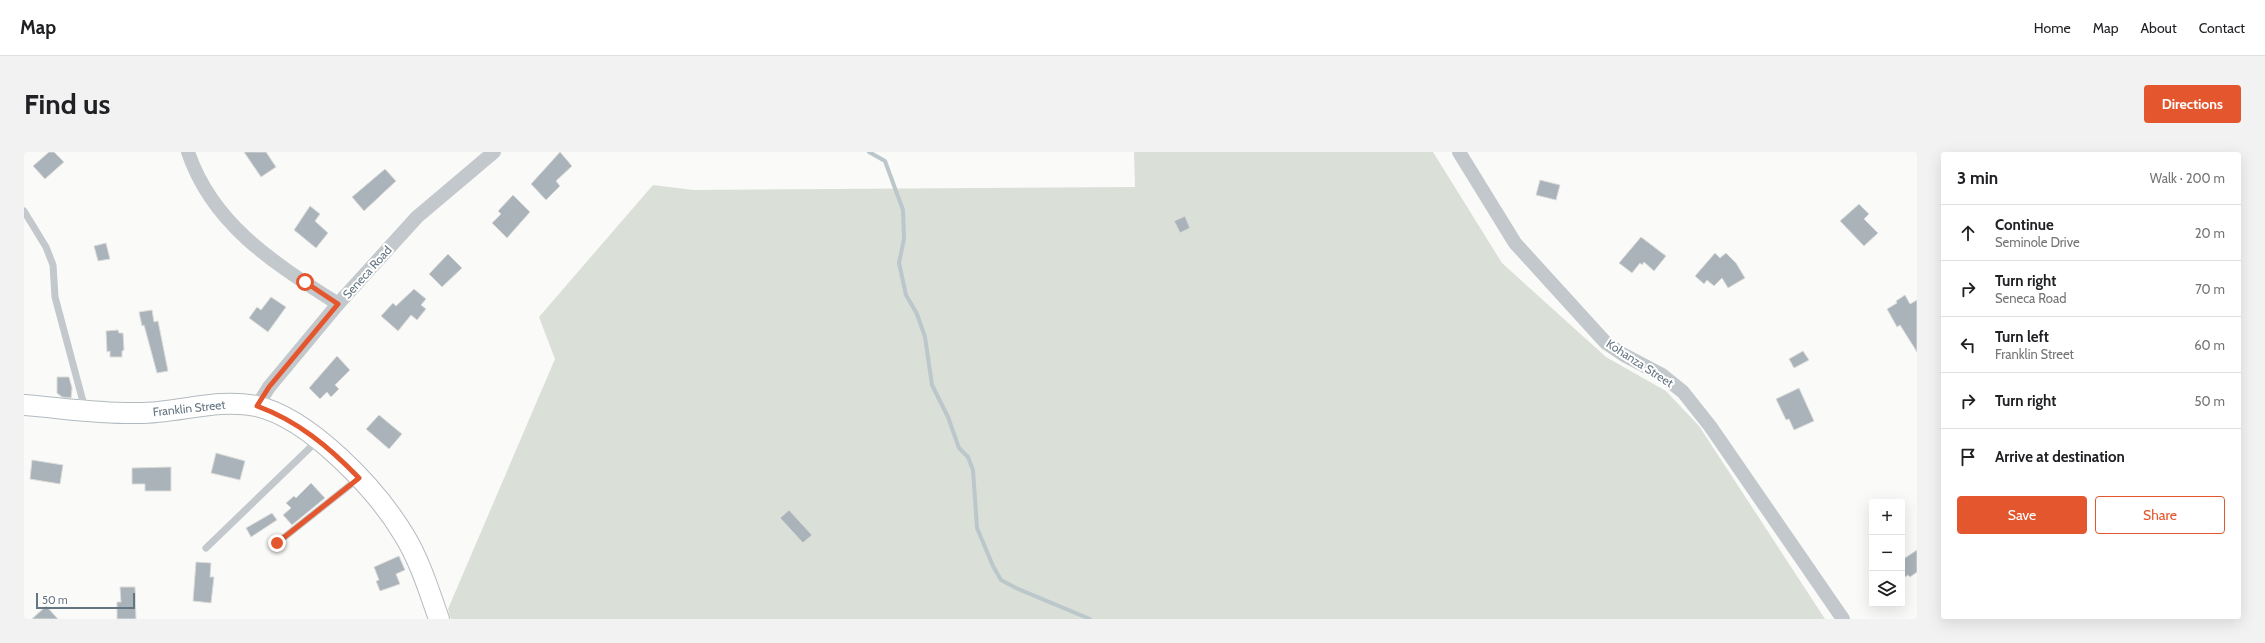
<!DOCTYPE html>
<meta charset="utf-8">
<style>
body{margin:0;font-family:Cabin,sans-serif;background:#f2f2f2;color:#202124}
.controls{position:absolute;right:12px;bottom:12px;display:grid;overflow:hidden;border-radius:4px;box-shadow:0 4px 16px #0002}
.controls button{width:36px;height:36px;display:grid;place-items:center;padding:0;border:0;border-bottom:1px solid #e0e0e0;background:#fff;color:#202124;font:20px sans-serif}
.scale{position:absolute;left:12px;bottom:10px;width:99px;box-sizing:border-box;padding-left:4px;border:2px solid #657683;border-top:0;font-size:11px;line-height:14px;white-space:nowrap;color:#657683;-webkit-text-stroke:3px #fff;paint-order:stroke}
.stop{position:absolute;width:12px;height:12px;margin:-9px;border:3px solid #e4572e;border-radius:50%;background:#fff}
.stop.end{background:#e4572e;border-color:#fff;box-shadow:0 1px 4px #0008}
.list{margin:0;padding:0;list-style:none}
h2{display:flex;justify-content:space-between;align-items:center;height:52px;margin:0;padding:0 16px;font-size:17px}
h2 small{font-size:13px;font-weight:400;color:#757577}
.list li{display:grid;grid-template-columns:26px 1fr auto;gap:12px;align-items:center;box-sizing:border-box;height:56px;padding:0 16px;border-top:1px solid #e0e0e0}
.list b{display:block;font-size:15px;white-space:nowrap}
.list p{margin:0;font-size:13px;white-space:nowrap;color:#757577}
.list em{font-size:13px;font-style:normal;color:#757577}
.actions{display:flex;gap:8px;padding:12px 16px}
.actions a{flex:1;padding:9px 0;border:1px solid #e4572e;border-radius:4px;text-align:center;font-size:14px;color:#e4572e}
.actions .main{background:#e4572e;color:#fff}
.icon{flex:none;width:22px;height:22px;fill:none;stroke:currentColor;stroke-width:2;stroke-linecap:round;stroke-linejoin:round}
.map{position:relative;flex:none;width:1893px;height:467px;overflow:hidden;border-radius:4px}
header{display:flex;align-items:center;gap:24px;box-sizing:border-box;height:56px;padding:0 20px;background:#fff;border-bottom:1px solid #e0e0e0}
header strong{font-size:19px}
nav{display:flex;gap:22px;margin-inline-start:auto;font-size:14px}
.intro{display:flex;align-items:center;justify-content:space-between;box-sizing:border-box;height:96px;padding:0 24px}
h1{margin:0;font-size:28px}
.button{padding:10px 18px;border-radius:4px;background:#e4572e;color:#fff;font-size:14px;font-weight:700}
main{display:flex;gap:24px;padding:0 24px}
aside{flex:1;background:#fff;border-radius:4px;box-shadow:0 4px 16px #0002}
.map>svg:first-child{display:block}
.green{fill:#dadfd7}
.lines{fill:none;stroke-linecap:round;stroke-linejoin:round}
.stream{stroke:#bbc7cb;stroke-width:4}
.building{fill:#aab3b9;stroke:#dcdcda}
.secondary-casing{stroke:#b3babf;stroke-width:22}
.lane{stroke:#c3c8cc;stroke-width:7}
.street{stroke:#c3c8cc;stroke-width:14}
.secondary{stroke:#fff;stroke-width:20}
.route{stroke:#e4572e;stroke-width:5}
.labels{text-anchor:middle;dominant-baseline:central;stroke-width:4;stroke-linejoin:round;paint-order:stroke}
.street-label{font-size:12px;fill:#657683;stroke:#fff}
</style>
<header>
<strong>Map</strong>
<nav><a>Home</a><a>Map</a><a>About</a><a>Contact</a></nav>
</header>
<div class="intro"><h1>Find us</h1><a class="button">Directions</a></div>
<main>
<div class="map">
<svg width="1893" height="467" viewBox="0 0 1893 467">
<rect width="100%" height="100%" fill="#fafaf8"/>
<path class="green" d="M 1110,0 L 1409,0 L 1478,111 L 1582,205 L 1642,239 L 1675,274 L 1801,467 L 427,467 L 424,457 L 531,207 L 515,165 L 629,33 L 669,38 L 1111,35 Z"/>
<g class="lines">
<path class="stream" d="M 845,0 L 861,9 L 879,58 L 880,87 L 875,111 L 882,143 L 893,162 L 901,185 L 908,233 L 924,265 L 935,296 L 944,305 L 949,318 L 953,376 L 969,414 L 977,428 L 992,436 L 1066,467"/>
</g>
<g class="building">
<path d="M 25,0 L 30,0 L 40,10 L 21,27 L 9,14 Z"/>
<path d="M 220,0 L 242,0 L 252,15 L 237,25 Z"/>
<path d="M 536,0 L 548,14 L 532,29 L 536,34 L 522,48 L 507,32 Z"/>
<path d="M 361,17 L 372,29 L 340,59 L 328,45 Z"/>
<path d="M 1516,28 L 1536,33 L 1532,48 L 1512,43 Z"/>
<path d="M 489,43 L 506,60 L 483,86 L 468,71 L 477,62 L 474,59 Z"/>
<path d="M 1835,52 L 1845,62 L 1840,67 L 1854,81 L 1840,94 L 1816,69 Z"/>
<path d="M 286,54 L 296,62 L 291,69 L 304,81 L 292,96 L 270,78 Z"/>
<path d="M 1161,64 L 1166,76 L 1156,81 L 1150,69 Z"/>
<path d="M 1617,85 L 1642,104 L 1630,119 L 1620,110 L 1618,113 L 1616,111 L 1608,121 L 1595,111 Z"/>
<path d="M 82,91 L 86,107 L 74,109 L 70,94 Z"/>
<path d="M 1691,101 L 1696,106 L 1702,101 L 1712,111 L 1721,126 L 1704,136 L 1698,126 L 1690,134 L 1683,128 L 1680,132 L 1671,124 Z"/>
<path d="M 424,102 L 438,116 L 418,135 L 405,122 Z"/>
<path d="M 390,137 L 402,147 L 397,153 L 402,157 L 393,168 L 387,163 L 374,179 L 357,164 L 369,151 L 372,154 Z"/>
<path d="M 1881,143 L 1886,152 L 1893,148 L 1893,200 L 1876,173 L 1873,175 L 1863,157 L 1873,151 L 1872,149 Z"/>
<path d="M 247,145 L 262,155 L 244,180 L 225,166 L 233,155 L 237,158 Z"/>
<path d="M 128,158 L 130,170 L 134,169 L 144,219 L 133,221 L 120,173 L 118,174 L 115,160 Z"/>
<path d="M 94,178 L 95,181 L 99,181 L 100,198 L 98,199 L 98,205 L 86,205 L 86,199 L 83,200 L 82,179 Z"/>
<path d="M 1779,199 L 1785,208 L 1770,216 L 1765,207 Z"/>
<path d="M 313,204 L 326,218 L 311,233 L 315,237 L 307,245 L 303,240 L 296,247 L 285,236 Z"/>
<path d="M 33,225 L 45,225 L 48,236 L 47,246 L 38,245 L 33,241 Z"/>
<path d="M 1775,236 L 1790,269 L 1770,278 L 1765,267 L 1762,268 L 1752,247 Z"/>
<path d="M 355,263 L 378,282 L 365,297 L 342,277 Z"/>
<path d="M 192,301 L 221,309 L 216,328 L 187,321 Z"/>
<path d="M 8,308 L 39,313 L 36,332 L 6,327 Z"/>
<path d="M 147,315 L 147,339 L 121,339 L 121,332 L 108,332 L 108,316 Z"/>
<path d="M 287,331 L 301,346 L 268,373 L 259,363 L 267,356 L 262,351 L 270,344 L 272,346 Z"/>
<path d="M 765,358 L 788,383 L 779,391 L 756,366 Z"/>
<path d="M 248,361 L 253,368 L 227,385 L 222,376 Z"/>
<path d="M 1893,398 L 1893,420 L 1886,425 L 1884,423 L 1878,427 L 1878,408 Z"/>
<path d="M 375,404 L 381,418 L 372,422 L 376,432 L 356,439 L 352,429 L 355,428 L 350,415 Z"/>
<path d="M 172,410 L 187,411 L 186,425 L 190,425 L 187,451 L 169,449 Z"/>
<path d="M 96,435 L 111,435 L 112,467 L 93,467 L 93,450 L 97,450 Z"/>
<path d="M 22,454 L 34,467 L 8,467 Z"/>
</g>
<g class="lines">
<g class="secondary-casing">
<path id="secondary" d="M 0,253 C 38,256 76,262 115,261 C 154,261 193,246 232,254 C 286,266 353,338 380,383 C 396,409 405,439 415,467"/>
</g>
<g class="lane">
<path d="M 0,59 L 22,95 L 29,113 L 31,145 L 61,257"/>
<path d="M 253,391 L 335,326"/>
<path d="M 182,396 L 294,288"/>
</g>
<g class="street">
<path d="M 164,0 C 189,74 252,112 314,152"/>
<path d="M 1435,0 L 1491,91 L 1562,169 L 1582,191 L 1600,203 L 1638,223 L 1659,240 L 1686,274 L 1819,467"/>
<path d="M 233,254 L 245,235 L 314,152 L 393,65 L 470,0"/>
</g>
<use href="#secondary" class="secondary"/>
</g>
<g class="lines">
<path class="route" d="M 253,391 L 335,326 C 305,295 274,269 233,254 L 245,235 L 314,152 L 281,130"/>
</g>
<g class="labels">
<g class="street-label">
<text transform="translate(343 120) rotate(-48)">Seneca Road</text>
<text transform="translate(1616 211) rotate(33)">Kohanza Street</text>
<text transform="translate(165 256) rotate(-6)">Franklin Street</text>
</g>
</g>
</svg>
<div class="controls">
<button>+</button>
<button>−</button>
<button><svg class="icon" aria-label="layers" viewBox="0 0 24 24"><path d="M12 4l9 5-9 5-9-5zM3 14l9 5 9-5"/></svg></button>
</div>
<div class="scale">50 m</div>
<div class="stop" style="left:281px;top:130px"></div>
<div class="stop end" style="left:253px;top:391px"></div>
</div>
<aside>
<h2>3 min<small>Walk · 200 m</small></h2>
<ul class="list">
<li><svg class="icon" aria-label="ahead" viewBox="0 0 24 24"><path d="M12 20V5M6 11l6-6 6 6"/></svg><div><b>Continue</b><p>Seminole Drive</p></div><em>20 m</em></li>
<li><svg class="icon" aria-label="right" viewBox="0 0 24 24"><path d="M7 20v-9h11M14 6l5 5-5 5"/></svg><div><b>Turn right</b><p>Seneca Road</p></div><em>70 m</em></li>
<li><svg class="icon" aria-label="left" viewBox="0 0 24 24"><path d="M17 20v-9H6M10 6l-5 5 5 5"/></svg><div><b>Turn left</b><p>Franklin Street</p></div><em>60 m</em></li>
<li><svg class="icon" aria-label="right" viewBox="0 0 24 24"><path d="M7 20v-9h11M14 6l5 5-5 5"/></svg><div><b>Turn right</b></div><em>50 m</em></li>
<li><svg class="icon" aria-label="arrive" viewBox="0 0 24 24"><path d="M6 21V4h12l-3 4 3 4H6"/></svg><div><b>Arrive at destination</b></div></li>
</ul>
<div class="actions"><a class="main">Save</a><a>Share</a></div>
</aside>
</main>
